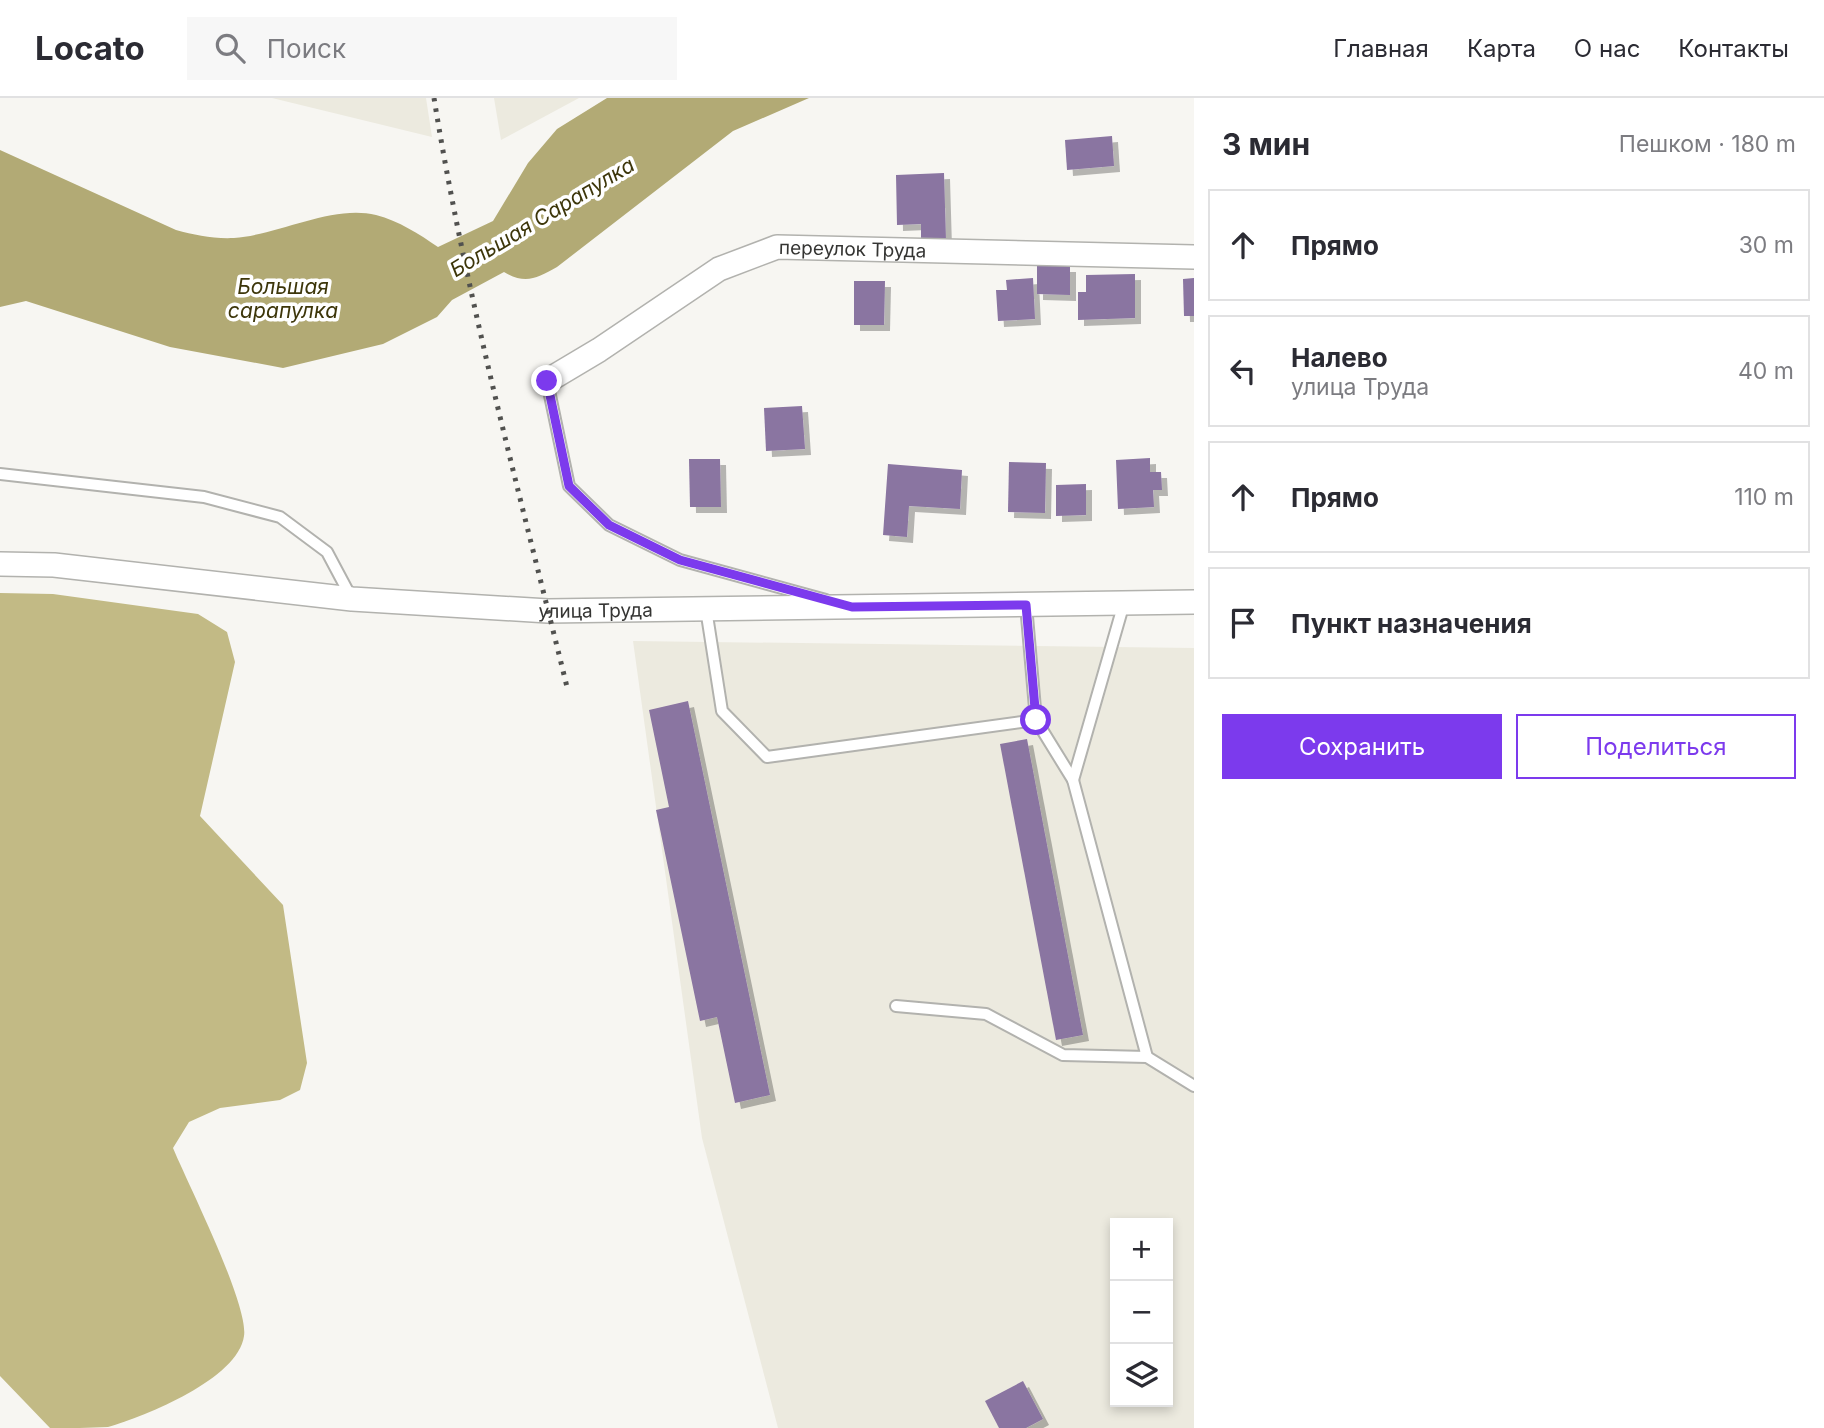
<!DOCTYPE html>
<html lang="ru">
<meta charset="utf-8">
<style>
body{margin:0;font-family:Inter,sans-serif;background:#f7f7f7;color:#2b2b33}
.controls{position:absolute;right:21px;bottom:21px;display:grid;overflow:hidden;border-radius:0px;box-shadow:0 4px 10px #0003}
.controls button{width:63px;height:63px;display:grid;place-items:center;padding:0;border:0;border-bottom:2px solid #e1e1e2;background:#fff;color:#2b2b33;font:35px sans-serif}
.stop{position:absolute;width:21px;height:21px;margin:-16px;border:5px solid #7c3aed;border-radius:50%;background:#fff}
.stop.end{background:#7c3aed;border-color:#fff;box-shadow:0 2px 7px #0008}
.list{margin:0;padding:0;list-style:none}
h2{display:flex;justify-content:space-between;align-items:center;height:91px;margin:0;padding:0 28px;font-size:30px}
h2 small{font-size:23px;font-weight:400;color:#7c7c81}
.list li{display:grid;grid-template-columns:46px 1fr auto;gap:21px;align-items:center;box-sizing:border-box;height:112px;margin:0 14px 14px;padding:0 14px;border:2px solid #e1e1e2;border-radius:0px}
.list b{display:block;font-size:26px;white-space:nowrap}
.list p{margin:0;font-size:23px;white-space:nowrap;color:#7c7c81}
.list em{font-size:23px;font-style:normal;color:#7c7c81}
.actions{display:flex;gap:14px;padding:21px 28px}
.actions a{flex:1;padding:16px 0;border:2px solid #7c3aed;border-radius:0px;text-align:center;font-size:24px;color:#7c3aed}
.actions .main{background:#7c3aed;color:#fff}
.icon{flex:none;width:38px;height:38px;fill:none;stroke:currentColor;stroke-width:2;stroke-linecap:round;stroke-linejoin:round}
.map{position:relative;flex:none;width:1194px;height:1330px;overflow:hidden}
header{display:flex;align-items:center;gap:42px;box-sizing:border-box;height:98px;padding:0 35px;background:#fff;border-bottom:2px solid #e1e1e2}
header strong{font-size:33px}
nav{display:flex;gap:38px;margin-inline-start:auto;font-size:24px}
.search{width:490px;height:63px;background:#f7f7f7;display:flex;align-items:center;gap:18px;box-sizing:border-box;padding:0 24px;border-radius:0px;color:#7c7c81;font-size:26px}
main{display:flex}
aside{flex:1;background:#fff}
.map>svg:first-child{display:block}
.built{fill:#eceadf;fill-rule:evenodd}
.forest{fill:#c2ba85}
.water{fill:#b2aa75}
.building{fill:#8a74a1;filter:url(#shadow)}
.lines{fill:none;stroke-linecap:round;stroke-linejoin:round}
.service-casing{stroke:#b2b2ae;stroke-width:14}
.minor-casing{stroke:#b2b2ae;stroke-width:26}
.service{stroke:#fff;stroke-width:10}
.minor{stroke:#fff;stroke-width:23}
.rail{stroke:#51514f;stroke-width:5;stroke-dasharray:3.5 7;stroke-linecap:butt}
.route{stroke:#7c3aed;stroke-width:9}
.labels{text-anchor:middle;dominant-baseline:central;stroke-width:7;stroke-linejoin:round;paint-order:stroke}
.street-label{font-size:19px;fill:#353533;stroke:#fff}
.water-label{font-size:21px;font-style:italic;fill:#3d360a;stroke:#fff}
</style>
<header>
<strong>Locato</strong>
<div class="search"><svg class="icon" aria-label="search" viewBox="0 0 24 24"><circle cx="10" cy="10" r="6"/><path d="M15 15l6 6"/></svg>Поиск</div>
<nav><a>Главная</a><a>Карта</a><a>О нас</a><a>Контакты</a></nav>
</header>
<main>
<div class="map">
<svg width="1194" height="1330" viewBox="0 0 1194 1330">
<defs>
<filter id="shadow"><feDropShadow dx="6" dy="6" stdDeviation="0" flood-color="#0004"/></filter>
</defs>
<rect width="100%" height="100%" fill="#f7f6f2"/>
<g class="built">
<path d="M 272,0 L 426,0 L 432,39 Z"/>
<path d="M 494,0 L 579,0 L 501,42 Z"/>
<path d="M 633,543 L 1194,550 L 1194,1330 L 778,1330 L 702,1040 ZM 1115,1125 L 1168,1125 L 1168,1304 L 1115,1304 Z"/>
</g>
<path class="forest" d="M 0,495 L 53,496 L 198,516 L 227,534 L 235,564 L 200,718 L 283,807 L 307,965 L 300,992 L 280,1002 L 220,1010 L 189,1024 L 173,1050 C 188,1086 249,1207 244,1238 C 238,1281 146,1318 108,1329 C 91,1330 68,1330 50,1330 L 0,1278 Z"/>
<path class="water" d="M 607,0 L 809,0 L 733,33 L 557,169 C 537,180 526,187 504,174 L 452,202 L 437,219 L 383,246 L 283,270 L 170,249 L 26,203 L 0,209 L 0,52 L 176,132 C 195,137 213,141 234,140 C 278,137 333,106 376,117 C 399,123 419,136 438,149 L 493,123 L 528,65 L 557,31 Z"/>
<g class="building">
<path d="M 1112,38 L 1114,68 L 1067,72 L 1065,42 Z"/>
<path d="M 944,75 L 946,143 L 921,144 L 921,126 L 897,127 L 896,77 Z"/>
<path d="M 1037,168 L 1070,168 L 1070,197 L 1037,196 Z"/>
<path d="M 1135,176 L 1135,220 L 1078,222 L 1078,194 L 1086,194 L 1086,177 Z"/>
<path d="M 1033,180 L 1035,221 L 998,223 L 996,192 L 1007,192 L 1006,182 Z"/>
<path d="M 1194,180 L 1194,218 L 1184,218 L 1183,181 Z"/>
<path d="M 854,183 L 885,183 L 884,227 L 854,227 Z"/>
<path d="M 802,308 L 805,351 L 766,353 L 764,310 Z"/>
<path d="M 1150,360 L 1150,374 L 1161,374 L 1162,392 L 1153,392 L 1154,409 L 1118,411 L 1116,362 Z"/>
<path d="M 689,361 L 720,361 L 721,409 L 690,409 Z"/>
<path d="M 1009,364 L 1046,365 L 1045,415 L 1008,414 Z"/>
<path d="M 888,366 L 962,372 L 960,411 L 909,408 L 907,439 L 883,437 Z"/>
<path d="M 1086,386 L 1086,417 L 1056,418 L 1056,387 Z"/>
<path d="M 688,603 L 770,997 L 735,1005 L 717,919 L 700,923 L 656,712 L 669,709 L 649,612 Z"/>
<path d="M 1027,641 L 1083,937 L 1056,942 L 1000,646 Z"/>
<path d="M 1023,1283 L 1043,1321 L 1026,1330 L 999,1330 L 985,1303 Z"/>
</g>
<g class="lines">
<g class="service-casing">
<g id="service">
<path d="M 547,283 L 569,388 L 609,427 L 680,462 L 826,502"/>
<path d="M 0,376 L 204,399 L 280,419 L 327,454 L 352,501"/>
<path d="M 1026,507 L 1036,622"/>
<path d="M 706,511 L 722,613 L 767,659 L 1036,622 L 1073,682 L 1147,959 L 1063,957 L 986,916 L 896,908"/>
<path d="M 1073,682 L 1124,505"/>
<path d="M 1147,959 L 1194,988"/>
</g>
</g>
<g class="minor-casing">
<g id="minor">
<path id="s1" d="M 547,283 L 599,252 L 719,171 L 777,149 L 1194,159"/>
<path id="s2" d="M 0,466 L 54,467 L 352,501 L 548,513 L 1194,504"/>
</g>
</g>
<use href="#service" class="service"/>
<use href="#minor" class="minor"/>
<path class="rail" d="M 434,0 C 466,199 519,393 567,589"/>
</g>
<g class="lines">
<path class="route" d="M 547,283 L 569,388 L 609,427 L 680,462 L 852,509 L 1026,507 L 1036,622"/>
</g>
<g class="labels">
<g class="street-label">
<text stroke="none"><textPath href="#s1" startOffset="343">переулок Труда</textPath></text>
<text stroke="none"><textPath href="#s2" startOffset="598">улица Труда</textPath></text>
</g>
<g class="water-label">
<text transform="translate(542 119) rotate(-31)">Большая Сарапулка</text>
<text x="283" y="188">Большая<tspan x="283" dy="24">сарапулка</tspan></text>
</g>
</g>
</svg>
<div class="controls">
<button>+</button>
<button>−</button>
<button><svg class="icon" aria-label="layers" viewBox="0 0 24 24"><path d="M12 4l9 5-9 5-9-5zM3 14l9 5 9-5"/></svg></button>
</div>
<div class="stop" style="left:1036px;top:622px"></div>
<div class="stop end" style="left:547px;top:283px"></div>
</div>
<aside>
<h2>3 мин<small>Пешком · 180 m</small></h2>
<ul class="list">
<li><svg class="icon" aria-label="ahead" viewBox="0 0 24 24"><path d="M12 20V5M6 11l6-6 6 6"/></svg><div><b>Прямо</b></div><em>30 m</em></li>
<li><svg class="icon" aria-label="left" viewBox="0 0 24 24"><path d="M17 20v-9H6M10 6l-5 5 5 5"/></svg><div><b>Налево</b><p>улица Труда</p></div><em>40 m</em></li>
<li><svg class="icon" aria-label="ahead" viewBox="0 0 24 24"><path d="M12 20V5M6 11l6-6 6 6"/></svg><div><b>Прямо</b></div><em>110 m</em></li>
<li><svg class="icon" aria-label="arrive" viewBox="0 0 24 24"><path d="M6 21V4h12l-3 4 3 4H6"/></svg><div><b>Пункт назначения</b></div></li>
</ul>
<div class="actions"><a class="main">Сохранить</a><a>Поделиться</a></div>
</aside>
</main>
